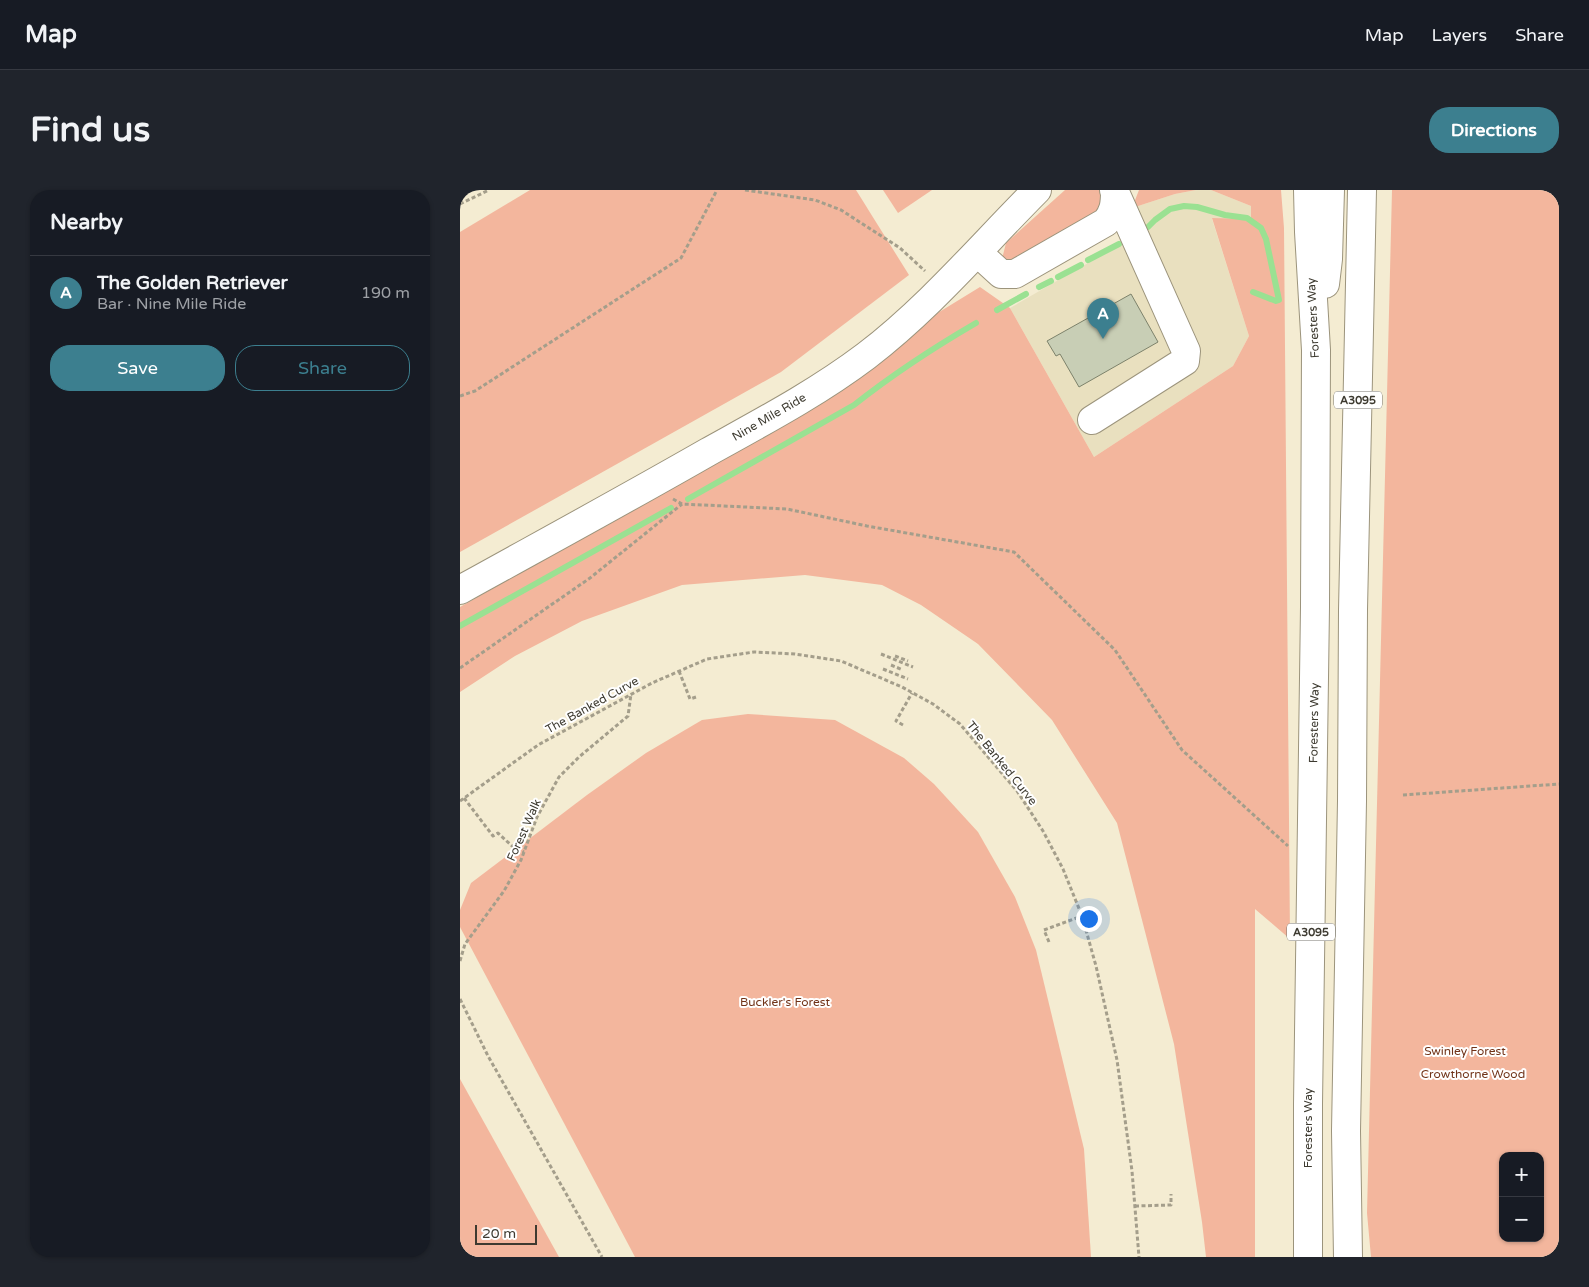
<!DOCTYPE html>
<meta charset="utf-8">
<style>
body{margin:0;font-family:"Varela Round",sans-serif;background:#20242c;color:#f1f3f6}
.controls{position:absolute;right:15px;bottom:15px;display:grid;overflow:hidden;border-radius:10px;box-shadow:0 1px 4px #0004}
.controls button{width:45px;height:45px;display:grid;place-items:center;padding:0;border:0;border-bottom:1px solid #363941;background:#171b24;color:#f1f3f6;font:25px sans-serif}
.scale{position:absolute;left:15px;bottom:12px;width:62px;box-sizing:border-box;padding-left:5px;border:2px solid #3d3a30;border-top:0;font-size:14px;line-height:18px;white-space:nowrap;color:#3d3a30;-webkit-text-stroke:4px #fff;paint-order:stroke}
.you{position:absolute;left:628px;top:728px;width:18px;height:18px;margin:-12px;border:4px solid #fff;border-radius:50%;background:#1a73e8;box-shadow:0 0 0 8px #1a73e833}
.badge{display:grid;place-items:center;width:32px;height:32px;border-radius:50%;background:#3c7f8f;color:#fff;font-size:16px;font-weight:700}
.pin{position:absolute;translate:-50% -41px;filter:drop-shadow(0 1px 2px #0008)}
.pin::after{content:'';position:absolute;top:26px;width:18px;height:15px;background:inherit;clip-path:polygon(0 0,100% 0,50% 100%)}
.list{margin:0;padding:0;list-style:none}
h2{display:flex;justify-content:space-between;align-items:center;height:65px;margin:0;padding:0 20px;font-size:21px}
h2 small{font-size:16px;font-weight:400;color:#9ea1a6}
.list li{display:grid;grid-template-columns:32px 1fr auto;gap:15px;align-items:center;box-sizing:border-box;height:75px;padding:0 20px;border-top:1px solid #363941}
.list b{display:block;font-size:19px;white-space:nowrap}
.list p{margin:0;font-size:16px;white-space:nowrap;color:#9ea1a6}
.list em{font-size:16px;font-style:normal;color:#9ea1a6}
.actions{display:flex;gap:10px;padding:15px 20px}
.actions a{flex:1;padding:11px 0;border:1px solid #3c7f8f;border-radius:20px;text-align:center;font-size:18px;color:#3c7f8f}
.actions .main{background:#3c7f8f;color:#fff}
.map{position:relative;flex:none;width:1099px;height:1067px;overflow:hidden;border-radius:20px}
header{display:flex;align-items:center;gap:30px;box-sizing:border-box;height:70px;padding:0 25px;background:#171b24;border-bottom:1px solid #363941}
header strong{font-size:24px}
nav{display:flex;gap:28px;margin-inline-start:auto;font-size:18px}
.intro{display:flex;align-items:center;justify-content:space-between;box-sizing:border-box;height:120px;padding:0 30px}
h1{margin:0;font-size:35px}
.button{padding:12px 22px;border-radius:20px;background:#3c7f8f;color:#fff;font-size:18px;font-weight:700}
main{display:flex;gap:30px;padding:0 30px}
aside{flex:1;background:#171b24;border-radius:20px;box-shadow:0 1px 4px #0004}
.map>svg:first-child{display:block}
.built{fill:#e9e0bf}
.green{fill:#f3b69d;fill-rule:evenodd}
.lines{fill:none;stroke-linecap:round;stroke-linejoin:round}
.stream{stroke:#9ae192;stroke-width:6}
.building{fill:#c8ceb5;stroke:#7d826b}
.minor-casing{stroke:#9c947c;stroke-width:30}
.major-casing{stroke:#9c947c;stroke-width:30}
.path{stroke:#a49e8b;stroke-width:3;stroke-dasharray:4 2.5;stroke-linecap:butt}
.minor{stroke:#fff;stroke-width:28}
.major{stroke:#fff;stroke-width:28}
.labels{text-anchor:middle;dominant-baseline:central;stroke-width:4;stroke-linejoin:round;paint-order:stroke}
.shield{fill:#fff;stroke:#77756e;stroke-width:1}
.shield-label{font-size:11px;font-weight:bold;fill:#3d3a30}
.street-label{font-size:12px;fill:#3d3a30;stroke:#fff}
.park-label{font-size:12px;fill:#713318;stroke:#fff}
</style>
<header>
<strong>Map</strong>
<nav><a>Map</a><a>Layers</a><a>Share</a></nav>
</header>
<div class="intro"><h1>Find us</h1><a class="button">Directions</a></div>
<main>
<aside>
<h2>Nearby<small></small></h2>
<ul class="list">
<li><span class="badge">A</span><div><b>The Golden Retriever</b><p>Bar · Nine Mile Ride</p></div><em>190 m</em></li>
</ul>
<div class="actions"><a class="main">Save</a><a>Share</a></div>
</aside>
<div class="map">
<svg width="1099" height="1067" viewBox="0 0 1099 1067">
<rect width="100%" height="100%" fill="#f4ecd2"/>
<path class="built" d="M 736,0 L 751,0 L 791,16 L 791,29 L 752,29 L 789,146 L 773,176 L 634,267 L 550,118 L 666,51 L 672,18 L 715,4 Z"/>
<g class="green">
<path d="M 70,0 L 396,0 L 449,85 L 321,182 L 0,362 L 0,42 Z"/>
<path d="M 423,0 L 472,0 L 438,23 Z"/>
<path d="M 605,0 L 640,0 L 642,5 L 643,20 L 553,76 L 542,69 L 546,53 Z"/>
<path d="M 679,0 L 736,0 L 715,4 L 672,18 Z"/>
<path d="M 751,0 L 821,0 L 824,38 L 830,749 L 795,719 L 795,1067 L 746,1067 L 742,1032 L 714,854 L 657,633 L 592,530 L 518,454 L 461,415 L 422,395 L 345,385 L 222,395 L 122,431 L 55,466 L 0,502 L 0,417 L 367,208 L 452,146 L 476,124 L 520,97 L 550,118 L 634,267 L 773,176 L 789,146 L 752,28 L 791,29 L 791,16 Z"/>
<path d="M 932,0 L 1099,0 L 1099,1067 L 911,1067 L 907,1023 ZM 1043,966 L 1080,966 L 1080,1048 L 1043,1048 Z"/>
<path d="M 288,524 L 375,530 L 444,568 L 474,594 L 518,642 L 555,707 L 576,760 L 624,959 L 631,1067 L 175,1067 L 0,737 L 0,720 L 11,693 L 127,605 L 186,563 L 242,530 Z"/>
<path d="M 0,889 L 99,1067 L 0,1067 Z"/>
</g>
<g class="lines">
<g class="stream">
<path d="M 688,37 L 695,30 L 710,19 L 724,16 L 737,17 L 765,25 L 787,28 L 801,38 L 806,49 L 819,110 L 816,111 L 793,102"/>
<path d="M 628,70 L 659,54"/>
<path d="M 598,87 L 621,75"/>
<path d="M 579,97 L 591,91"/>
<path d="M 537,120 L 566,104"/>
<path d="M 228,309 L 394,215 C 432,185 473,158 516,133"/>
<path d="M 0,436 L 211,318"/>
</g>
</g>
<path class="building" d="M 671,104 L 698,152 L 619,197 L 600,164 L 596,166 L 587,151 Z"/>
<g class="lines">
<g class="minor-casing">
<g id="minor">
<path d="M 518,63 L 541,84 L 555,84 L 646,32 C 654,22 655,14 655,2"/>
<path d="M 632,230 L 725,171 L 726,161 L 654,0"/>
</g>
</g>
<g class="major-casing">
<g id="major">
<path d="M 848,0 L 849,42 L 856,160 L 855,417 L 848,914 L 848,1067"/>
<path d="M 865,94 L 868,69 L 870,0"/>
<path d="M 0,400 C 83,354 166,309 248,262 C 302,232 357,203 406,166 C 470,117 521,56 577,0"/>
<path d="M 888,1067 L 886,941 L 892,611 L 893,420 L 902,0"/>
</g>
</g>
<g class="path">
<path d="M 285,0 L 355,10 L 381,20 L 440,58 L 465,81"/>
<path d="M 0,14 L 29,0"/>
<path d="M 0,206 L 15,201 L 221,68 L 257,0"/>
<path d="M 213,309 L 222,314 L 327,319 L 407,336 L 554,362 L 655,460 L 722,560 L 828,656"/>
<path d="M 421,464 L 453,477"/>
<path d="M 435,466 L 448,471"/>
<path d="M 431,475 L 443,480"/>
<path d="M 0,478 L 130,388 L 222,314"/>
<path d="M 423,479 L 448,489"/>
<path d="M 219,481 L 230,509 L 236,507"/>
<path d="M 443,535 L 436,531 L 452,503"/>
<path d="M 943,605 L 1099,594"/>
<path d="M 4,608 L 33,646 L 38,643 L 52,656 L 64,662"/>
<path d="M 0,611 L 78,555 L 192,493 L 247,469 L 294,462 L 335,464 L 381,471 L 442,497 L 473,514 L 500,534 L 557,601 L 583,641 L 603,679 L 622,726 L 636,776 L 657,870 L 672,981 L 679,1067"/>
<path d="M 589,752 L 584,740 L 622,726"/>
<path d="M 0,771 L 5,754 L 44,701 L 61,670 L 77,627 L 99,587 L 119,567 L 168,526 L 171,504"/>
<path d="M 0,809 L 28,866 L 142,1067"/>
<path d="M 675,1016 L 711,1015 L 711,1004"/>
</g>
<use href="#minor" class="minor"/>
<use href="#major" class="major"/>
</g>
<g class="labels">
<g class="shield">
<rect x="874" y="201.5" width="48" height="17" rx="4"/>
<rect x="827" y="733.5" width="48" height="17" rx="4"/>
</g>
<g class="shield-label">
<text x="898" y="210">A3095</text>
<text x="851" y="742">A3095</text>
</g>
<g class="street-label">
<text transform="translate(853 128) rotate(-93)">Foresters Way</text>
<text transform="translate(309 227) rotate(-30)">Nine Mile Ride</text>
<text transform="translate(132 515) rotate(-29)">The Banked Curve</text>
<text transform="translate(854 533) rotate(-89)">Foresters Way</text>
<text transform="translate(542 573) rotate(51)">The Banked Curve</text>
<text transform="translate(64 640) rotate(-66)">Forest Walk</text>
<text transform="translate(848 938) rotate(-90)">Foresters Way</text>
</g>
<g class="park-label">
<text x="325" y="812">Buckler's Forest</text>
<text x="1005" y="861">Swinley Forest</text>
<text x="1013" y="884">Crowthorne Wood</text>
</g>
</g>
</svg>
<div class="controls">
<button>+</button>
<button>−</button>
</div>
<div class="scale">20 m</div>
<div class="you"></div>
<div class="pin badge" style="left:643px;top:149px">A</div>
</div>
</main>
